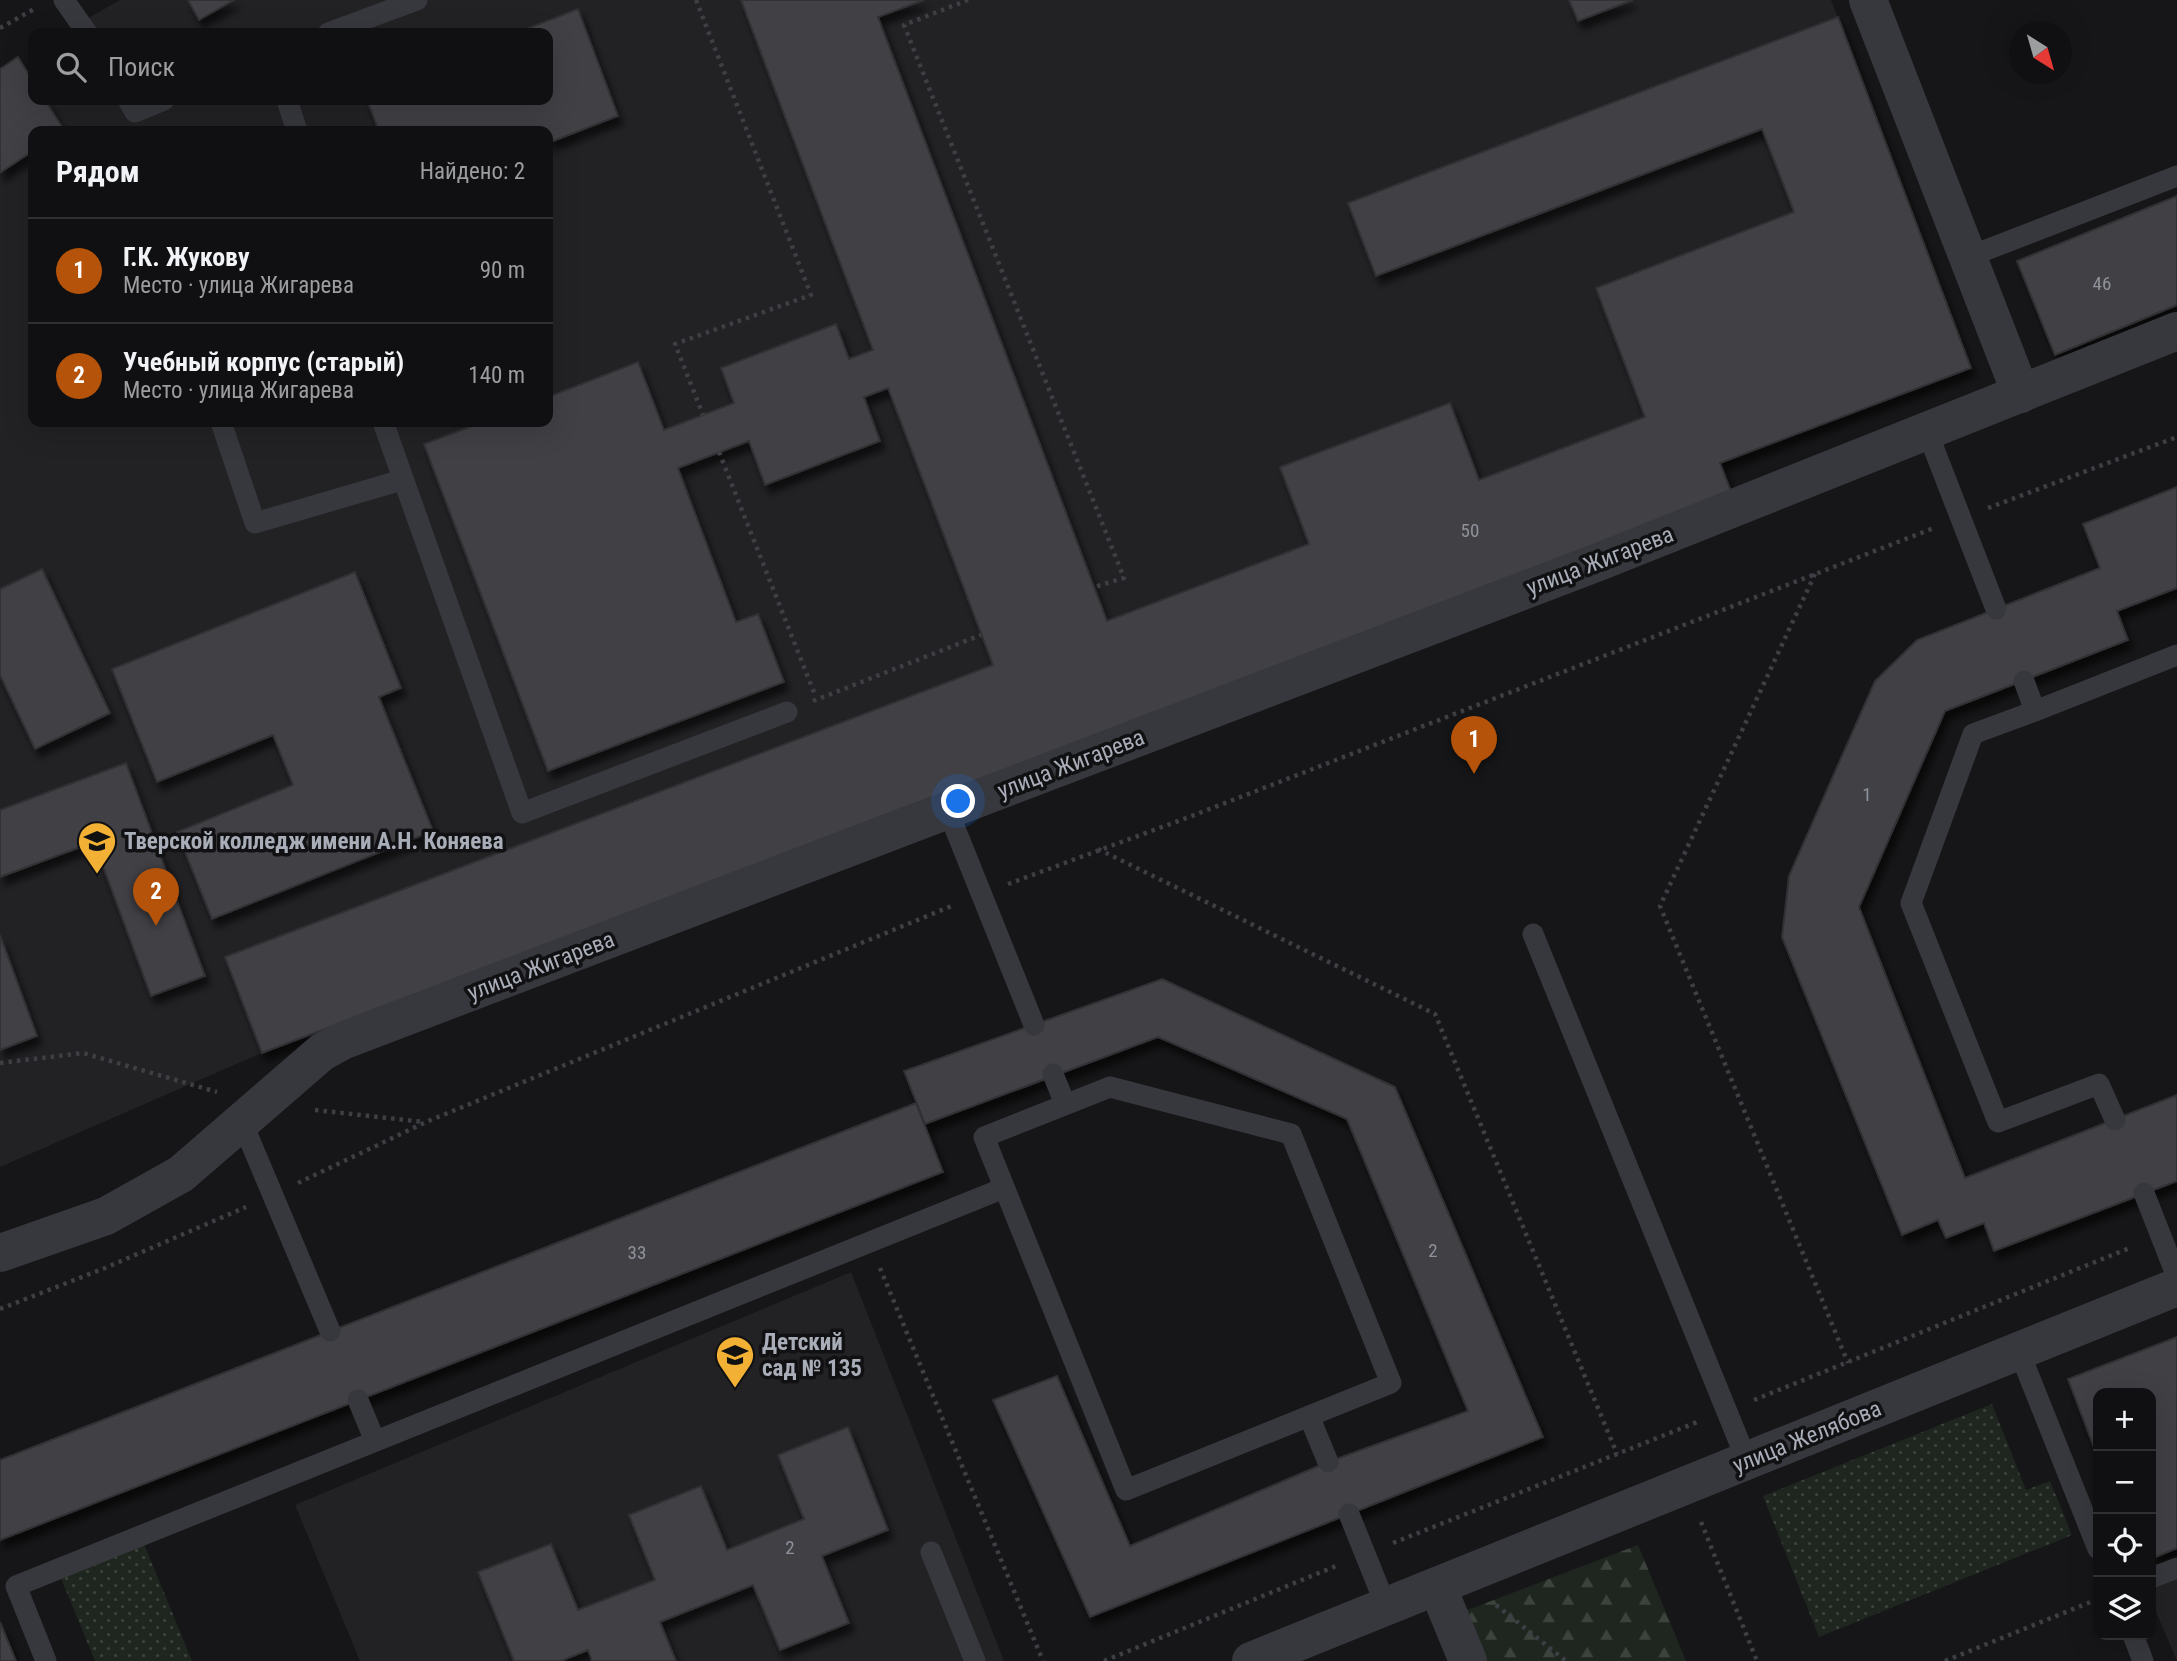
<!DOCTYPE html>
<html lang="ru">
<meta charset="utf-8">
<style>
body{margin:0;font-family:"Roboto Condensed",sans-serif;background:#1e1e20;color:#f1f3f6}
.controls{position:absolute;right:21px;bottom:21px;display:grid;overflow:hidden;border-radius:14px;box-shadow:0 7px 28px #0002}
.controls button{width:63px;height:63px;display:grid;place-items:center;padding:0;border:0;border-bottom:2px solid #303032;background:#101012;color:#f1f3f6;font:35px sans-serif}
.compass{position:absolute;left:2009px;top:21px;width:63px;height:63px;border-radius:50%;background:#101012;box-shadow:0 7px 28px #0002;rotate:143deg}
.you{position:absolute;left:959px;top:802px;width:24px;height:24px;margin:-18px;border:5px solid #fff;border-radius:50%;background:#1a73e8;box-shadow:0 0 0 10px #1a73e833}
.badge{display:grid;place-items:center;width:46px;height:46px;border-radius:50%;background:#b45309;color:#fff;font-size:23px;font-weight:700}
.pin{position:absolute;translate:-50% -58px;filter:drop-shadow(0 2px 4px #0008)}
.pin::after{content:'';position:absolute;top:37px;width:24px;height:21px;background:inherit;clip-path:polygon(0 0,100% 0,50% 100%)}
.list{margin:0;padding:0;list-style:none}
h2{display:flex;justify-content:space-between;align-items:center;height:91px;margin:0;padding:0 28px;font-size:30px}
h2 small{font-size:23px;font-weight:400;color:#9c9d9f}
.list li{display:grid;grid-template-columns:46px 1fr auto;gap:21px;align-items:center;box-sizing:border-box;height:105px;padding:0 28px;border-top:2px solid #303032}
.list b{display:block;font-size:26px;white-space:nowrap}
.list p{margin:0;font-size:23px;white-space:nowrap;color:#9c9d9f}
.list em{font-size:23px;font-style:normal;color:#9c9d9f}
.icon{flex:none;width:38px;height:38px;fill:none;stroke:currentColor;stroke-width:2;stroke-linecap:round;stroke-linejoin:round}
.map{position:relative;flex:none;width:2177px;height:1661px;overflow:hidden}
.search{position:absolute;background:#101012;box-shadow:0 7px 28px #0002;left:28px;top:28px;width:525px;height:77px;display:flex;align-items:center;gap:18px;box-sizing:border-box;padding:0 24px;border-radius:14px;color:#9c9d9f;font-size:26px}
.panel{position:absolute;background:#101012;box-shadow:0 7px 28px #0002;left:28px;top:126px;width:525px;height:301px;border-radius:14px}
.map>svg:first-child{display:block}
.built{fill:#222225}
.green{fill:url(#green-dots)}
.forest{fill:url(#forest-firs)}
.building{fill:#404145;stroke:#303034;stroke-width:2;filter:url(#shadow)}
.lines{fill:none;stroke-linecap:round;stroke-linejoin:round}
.path{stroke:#3d3f44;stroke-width:4.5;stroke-dasharray:3.5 5;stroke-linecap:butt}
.service{stroke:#37383d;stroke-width:21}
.minor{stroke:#37383d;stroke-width:38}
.labels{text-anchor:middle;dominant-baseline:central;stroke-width:7;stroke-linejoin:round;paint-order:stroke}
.number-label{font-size:19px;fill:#8e929b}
.street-label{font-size:23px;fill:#a8adb8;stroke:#111113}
.poi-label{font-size:23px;font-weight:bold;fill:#a8adb8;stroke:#111113;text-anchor:start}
</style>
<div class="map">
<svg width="2177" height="1661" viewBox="0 0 2177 1661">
<defs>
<pattern id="green-dots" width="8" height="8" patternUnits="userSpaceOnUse" patternTransform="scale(1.75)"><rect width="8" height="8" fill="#1e261f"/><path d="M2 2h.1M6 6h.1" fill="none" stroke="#3c433d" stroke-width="1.8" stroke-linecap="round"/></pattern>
<pattern id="forest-firs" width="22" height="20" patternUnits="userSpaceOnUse" patternTransform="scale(1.75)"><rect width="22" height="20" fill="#1e261f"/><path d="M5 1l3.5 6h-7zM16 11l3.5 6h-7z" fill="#3c433d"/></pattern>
<filter id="shadow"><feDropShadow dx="4.5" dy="8" stdDeviation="3.5" flood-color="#0009"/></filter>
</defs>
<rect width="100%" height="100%" fill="#161618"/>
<g class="built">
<path d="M 120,0 L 1831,0 L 1971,368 L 1721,463 L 1732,494 L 262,1053 L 0,1167 L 0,175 L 33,153 L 33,422 L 548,422 L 548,131 L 67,131 L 46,100 L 548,100 L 548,33 L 62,33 Z"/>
<path d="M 851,1272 L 1004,1661 L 360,1661 L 295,1505 Z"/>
<path d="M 2177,1577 L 2177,1661 L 2151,1600 L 2151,1588 Z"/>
</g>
<g class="green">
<path d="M 1992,1404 L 2026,1490 L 2050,1481 L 2072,1535 L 1819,1637 L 1763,1496 Z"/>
<path d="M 144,1544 L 192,1661 L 95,1661 L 61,1578 Z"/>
</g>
<path class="forest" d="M 1638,1545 L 1686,1661 L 1476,1661 L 1457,1614 Z"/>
<g class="building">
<path d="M 188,0 L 234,0 L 199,20 Z"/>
<path d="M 741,0 L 924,0 L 878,17 L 1107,621 L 1309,544 L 1280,467 L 1450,403 L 1479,480 L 1645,417 L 1596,288 L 1794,212 L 1762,129 L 1376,276 L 1348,203 L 1838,17 L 1971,368 L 1720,463 L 1732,494 L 262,1053 L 225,957 L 993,665 L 888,388 L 864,397 L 880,441 L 765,485 L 749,441 L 678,468 L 736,622 L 758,614 L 784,682 L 548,771 L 424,444 L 483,422 L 548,422 L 548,397 L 638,362 L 664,430 L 734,403 L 721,368 L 836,324 L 849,359 L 873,350 Z"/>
<path d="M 1569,0 L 1633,0 L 1578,21 Z"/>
<path d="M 578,9 L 618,116 L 548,143 L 548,131 L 379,131 L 367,100 L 548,100 L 548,33 L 516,33 Z"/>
<path d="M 18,57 L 33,81 L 33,100 L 45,100 L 65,131 L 33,131 L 33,151 L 0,173 L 0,69 Z"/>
<path d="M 2177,196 L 2177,305 L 2055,355 L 2017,261 Z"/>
<path d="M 2177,487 L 2177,588 L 2117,611 L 2128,640 L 1945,711 L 1859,907 L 1965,1178 L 2177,1095 L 2177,1181 L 1994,1251 L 1984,1223 L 1946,1238 L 1938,1220 L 1902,1235 L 1782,937 L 1789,876 L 1875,681 L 1917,640 L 2100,568 L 2083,524 Z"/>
<path d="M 42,569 L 110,713 L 35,749 L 0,675 L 0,589 Z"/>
<path d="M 355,572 L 401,688 L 379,697 L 433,831 L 212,919 L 177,832 L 293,785 L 273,735 L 157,782 L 112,669 Z"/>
<path d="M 126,763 L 205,976 L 151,996 L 94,842 L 0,877 L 0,810 Z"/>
<path d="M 0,935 L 37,1036 L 0,1050 Z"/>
<path d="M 1162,979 L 1395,1087 L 1543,1437 L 1090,1617 L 993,1400 L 1057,1376 L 1130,1546 L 1328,1462 L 1468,1411 L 1347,1119 L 1158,1037 L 925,1124 L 904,1071 Z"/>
<path d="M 916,1103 L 943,1172 L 0,1540 L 0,1460 Z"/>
<path d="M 2177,1337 L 2177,1548 L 2151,1559 L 2151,1393 L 2098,1393 L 2098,1458 L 2068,1379 Z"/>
<path d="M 848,1427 L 888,1530 L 822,1556 L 849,1623 L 780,1650 L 753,1585 L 660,1622 L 676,1661 L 592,1661 L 588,1650 L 561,1661 L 514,1661 L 478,1572 L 551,1544 L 578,1610 L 655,1580 L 629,1515 L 701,1486 L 727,1550 L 804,1519 L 778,1455 Z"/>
<path d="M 0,1622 L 16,1661 L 0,1661 Z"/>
</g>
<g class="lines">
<g class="path">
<path d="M 696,0 L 811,295 L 675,344 L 703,415"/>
<path d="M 968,0 L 904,25 L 1124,578 L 1094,587"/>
<path d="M 0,28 L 36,8"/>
<path d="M 719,452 L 815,695"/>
<path d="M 1988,508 L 2177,437"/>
<path d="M 1815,574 L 1660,906 L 1848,1363"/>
<path d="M 813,701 L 981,635"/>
<path d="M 1098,849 L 1435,1014 L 1617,1454"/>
<path d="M 1008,884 L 1189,817 L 1934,528"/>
<path d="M 0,1063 L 83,1053 L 217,1092"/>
<path d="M 315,1110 L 424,1122"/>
<path d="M 298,1183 L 426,1122 L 954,905"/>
<path d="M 880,1268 L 1043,1661"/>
<path d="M 0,1309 L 105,1268 L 246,1207"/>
<path d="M 1754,1400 L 2132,1247"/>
<path d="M 1701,1522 L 1757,1661"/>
<path d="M 1393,1543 L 1700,1421"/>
<path d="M 1496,1605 L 1566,1661"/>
<path d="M 1104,1661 L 1336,1566"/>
<path d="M 1945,1661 L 2098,1599"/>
</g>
<g class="service">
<path d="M 64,0 L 87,33"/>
<path d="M 328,33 L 417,0"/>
<path d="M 128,100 L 135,112 L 164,100"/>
<path d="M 287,100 L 297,131"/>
<path d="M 1968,257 L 2177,176"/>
<path d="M 221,422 L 255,523 L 402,480"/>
<path d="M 383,422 L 522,813 L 787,712"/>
<path d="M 1927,431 L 1996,609"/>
<path d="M 2024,681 L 2035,711 L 2177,655"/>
<path d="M 2035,711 L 1973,734 L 1911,903 L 1998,1122 L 2099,1084 L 2115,1120"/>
<path d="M 948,811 L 1034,1025"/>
<path d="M 1533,934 L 1747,1461"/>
<path d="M 1053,1074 L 1065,1104"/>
<path d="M 1110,1087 L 1291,1134 L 1391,1383 L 1126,1490 L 984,1137 Z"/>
<path d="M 242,1122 L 330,1331"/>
<path d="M 2144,1193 L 2177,1277"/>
<path d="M 2019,1351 L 2098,1549"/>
<path d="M 358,1400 L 375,1441"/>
<path d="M 1309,1416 L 1328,1462"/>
<path d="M 1349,1514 L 1386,1606"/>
<path d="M 931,1552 L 975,1661"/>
<path d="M 2151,1578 L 2177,1568"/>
<path d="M 2133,1635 L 2143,1661"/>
<path d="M 46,1661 L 16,1586 L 1004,1188"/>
</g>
<g class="minor">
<path d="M 1868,0 L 2021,394"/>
<path d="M 0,1253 L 106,1216 L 181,1174 L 322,1052 L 342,1041 L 1601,561 L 2177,331"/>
<path d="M 1437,1586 L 1468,1661"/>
<path d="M 1251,1661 L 2177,1287"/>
</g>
</g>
<defs>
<g id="university-pin" transform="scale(2.0125)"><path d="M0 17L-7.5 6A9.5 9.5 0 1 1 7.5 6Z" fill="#f2b134" stroke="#111113"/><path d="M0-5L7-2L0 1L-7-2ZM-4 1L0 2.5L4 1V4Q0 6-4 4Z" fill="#111"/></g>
<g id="school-pin" transform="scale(2.0125)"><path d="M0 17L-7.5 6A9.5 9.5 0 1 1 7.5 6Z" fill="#f2b134" stroke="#111113"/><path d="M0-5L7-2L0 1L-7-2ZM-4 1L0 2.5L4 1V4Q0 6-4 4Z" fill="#111"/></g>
</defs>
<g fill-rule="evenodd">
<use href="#university-pin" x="97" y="841"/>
<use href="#school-pin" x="735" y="1355"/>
</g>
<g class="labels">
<g class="number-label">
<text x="2102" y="283">46</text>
<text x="1470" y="530">50</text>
<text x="1867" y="794">1</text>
<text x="1433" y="1250">2</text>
<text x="637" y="1252">33</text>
<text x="790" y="1547">2</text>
</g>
<g class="street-label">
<text transform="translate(1600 561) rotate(-21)">улица Жигарева</text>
<text transform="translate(1071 764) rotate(-21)">улица Жигарева</text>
<text transform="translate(541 966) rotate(-21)">улица Жигарева</text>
<text transform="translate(1807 1437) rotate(-22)">улица Желябова</text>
</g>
<g class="poi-label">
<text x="124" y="841">Тверской колледж имени А.Н. Коняева</text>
<text x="762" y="1342">Детский<tspan x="762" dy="26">сад № 135</tspan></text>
</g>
</g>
</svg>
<div class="controls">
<button>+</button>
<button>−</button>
<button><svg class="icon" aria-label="locate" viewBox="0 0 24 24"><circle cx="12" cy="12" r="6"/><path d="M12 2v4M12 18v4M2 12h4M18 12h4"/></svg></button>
<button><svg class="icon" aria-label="layers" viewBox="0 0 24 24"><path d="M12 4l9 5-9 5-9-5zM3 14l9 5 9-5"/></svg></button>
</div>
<svg class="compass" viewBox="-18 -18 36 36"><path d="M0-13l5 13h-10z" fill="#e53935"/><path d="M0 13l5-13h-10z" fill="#9c9d9f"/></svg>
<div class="you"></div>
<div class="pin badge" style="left:1474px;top:774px">1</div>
<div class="pin badge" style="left:156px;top:926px">2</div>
<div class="search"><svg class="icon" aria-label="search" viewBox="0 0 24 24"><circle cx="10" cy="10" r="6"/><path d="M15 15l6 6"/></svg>Поиск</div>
<section class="panel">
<h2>Рядом<small>Найдено: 2</small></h2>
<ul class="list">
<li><span class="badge">1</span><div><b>Г.К. Жукову</b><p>Место · улица Жигарева</p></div><em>90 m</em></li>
<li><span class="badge">2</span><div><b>Учебный корпус (старый)</b><p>Место · улица Жигарева</p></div><em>140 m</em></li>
</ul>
</section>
</div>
